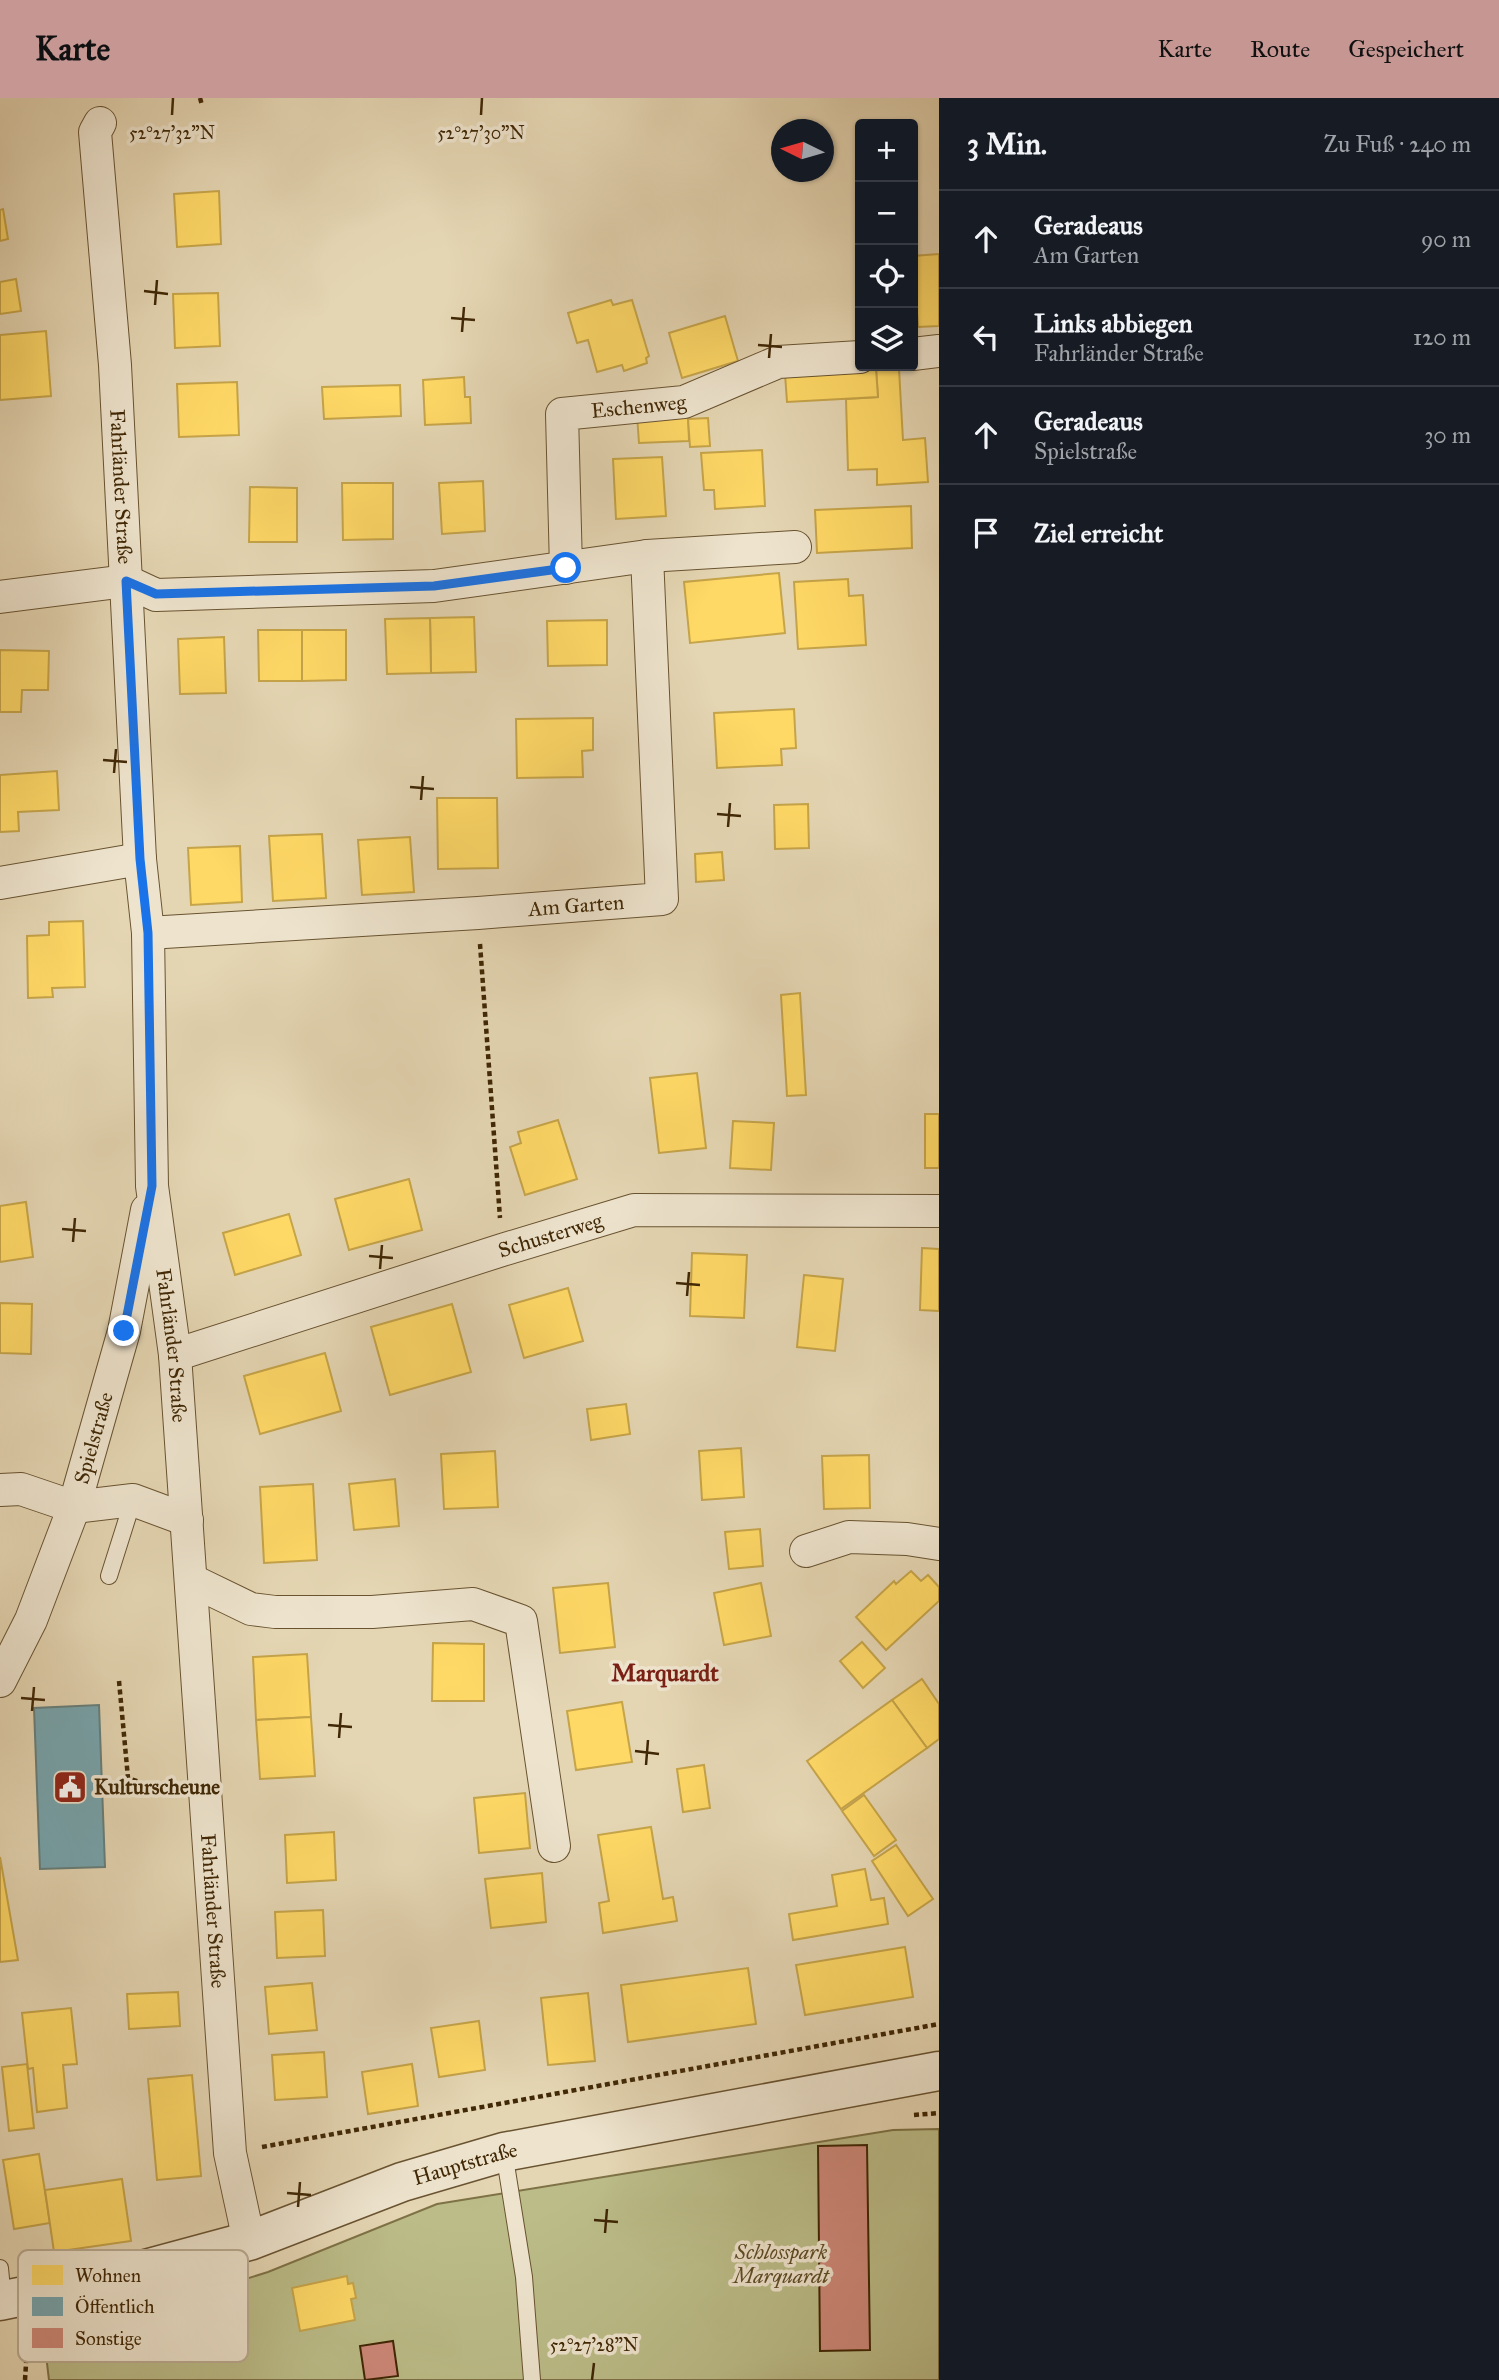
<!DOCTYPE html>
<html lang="de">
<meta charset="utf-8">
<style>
body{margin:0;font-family:"IM FELL Great Primer",serif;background:#20242c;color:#f1f3f6}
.controls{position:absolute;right:21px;top:21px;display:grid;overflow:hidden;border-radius:7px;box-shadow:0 2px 5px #0004}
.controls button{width:63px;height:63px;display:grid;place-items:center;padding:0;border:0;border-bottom:2px solid #363941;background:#171b24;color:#f1f3f6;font:35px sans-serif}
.compass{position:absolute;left:771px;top:21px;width:63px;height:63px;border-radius:50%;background:#171b24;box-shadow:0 2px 5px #0004;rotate:275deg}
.stop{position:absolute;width:21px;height:21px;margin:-16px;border:5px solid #1a73e8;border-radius:50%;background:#fff}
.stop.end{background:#1a73e8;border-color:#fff;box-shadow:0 2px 7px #0008}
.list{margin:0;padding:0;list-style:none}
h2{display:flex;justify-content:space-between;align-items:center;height:91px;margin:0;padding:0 28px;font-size:30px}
h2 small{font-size:23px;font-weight:400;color:#9ea1a6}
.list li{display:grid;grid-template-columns:46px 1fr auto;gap:21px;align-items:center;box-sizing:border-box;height:98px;padding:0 28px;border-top:2px solid #363941}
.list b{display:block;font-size:26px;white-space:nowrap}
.list p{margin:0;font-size:23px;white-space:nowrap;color:#9ea1a6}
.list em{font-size:23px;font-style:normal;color:#9ea1a6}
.icon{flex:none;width:38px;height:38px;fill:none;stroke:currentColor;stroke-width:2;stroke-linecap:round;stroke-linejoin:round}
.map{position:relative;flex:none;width:939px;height:2282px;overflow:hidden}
header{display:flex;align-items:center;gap:42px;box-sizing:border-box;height:98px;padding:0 35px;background:#c59692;color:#111}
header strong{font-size:33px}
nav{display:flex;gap:38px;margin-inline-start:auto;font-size:24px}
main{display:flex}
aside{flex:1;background:#171b24}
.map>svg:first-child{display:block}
.green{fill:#bbbc88;stroke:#7e7246;stroke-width:2}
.homes{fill:#ffd966;stroke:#c6a449;stroke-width:2}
.public{fill:#76a5af;stroke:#667f7c;stroke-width:2}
.building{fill:#ce897a;stroke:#402705;stroke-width:2}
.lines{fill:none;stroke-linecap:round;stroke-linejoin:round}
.service-casing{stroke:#695330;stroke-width:18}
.minor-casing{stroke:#695330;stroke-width:34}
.tertiary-casing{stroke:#695330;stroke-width:41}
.path{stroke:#402705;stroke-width:4.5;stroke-dasharray:5 3.5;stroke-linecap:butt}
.service{stroke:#eee4ce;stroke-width:16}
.minor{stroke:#eee4ce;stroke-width:32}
.tertiary{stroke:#eee4ce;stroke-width:38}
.route{stroke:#1a73e8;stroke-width:9}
.ticks{fill:none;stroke:#402705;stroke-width:2.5}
.labels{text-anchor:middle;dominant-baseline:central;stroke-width:7;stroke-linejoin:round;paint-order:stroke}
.street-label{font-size:21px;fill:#402705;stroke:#eee4ce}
.poi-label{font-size:21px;font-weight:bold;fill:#402705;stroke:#eee4ce;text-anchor:start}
.park-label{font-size:21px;font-style:italic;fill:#5f4c26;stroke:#eee4ce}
.quarter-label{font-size:24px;font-weight:bold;fill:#7a1f14;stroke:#eee4ce}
.key{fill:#eee4ce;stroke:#baab92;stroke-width:2}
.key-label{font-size:19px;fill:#402705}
.ticks-label{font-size:18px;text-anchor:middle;fill:#402705;stroke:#eee4ce;stroke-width:7;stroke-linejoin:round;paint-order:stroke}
</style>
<header>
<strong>Karte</strong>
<nav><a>Karte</a><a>Route</a><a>Gespeichert</a></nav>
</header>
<main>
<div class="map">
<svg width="939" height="2282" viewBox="0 0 939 2282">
<rect width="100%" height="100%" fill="#e5d6b3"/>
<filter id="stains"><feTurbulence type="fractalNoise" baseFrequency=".00286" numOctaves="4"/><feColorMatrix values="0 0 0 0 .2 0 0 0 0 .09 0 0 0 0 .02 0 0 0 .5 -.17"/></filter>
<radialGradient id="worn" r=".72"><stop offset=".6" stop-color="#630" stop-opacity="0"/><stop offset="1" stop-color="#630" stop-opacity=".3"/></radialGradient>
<path class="green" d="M 939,2031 L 939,2282 L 49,2282 L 44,2240 L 71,2236 L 268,2174 L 437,2106 L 893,2032 Z"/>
<g class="homes">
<path d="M 219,93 L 221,146 L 177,149 L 174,96 Z"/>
<path d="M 3,111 L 8,141 L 0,143 L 0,112 Z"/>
<path d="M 939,156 L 939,228 L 918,229 L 913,158 Z"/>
<path d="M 16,181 L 21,213 L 0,216 L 0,184 Z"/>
<path d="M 218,195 L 220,248 L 175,250 L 173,196 Z"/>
<path d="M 611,202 L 613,207 L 632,202 L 649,258 L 646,260 L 647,265 L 624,273 L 622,267 L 597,274 L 588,242 L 577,245 L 568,215 Z"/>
<path d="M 725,218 L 738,263 L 682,280 L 669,235 Z"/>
<path d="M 46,233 L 51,298 L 0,302 L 0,237 Z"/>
<path d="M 876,271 L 899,271 L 903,342 L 925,340 L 928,384 L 877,387 L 877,371 L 848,372 L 846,301 L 878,299 Z"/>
<path d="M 876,271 L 878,299 L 787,304 L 785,276 Z"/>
<path d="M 464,279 L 465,299 L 470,299 L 471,325 L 425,327 L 423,282 Z"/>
<path d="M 237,284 L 239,337 L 179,339 L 177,286 Z"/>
<path d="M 400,287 L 401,318 L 324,321 L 322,289 Z"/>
<path d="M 688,315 L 689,343 L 639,345 L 637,317 Z"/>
<path d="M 708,320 L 710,348 L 690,349 L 688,321 Z"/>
<path d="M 762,352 L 765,408 L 715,411 L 714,392 L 704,392 L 701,355 Z"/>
<path d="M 662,359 L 666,418 L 616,421 L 613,361 Z"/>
<path d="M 483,383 L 485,433 L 442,436 L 439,385 Z"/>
<path d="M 342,385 L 393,385 L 393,441 L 343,442 Z"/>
<path d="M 250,389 L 297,390 L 297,444 L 249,444 Z"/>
<path d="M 911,408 L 912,450 L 817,455 L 815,412 Z"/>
<path d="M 779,475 L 785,535 L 690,545 L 684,484 Z"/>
<path d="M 848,481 L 849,498 L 863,497 L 866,547 L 798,551 L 794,484 Z"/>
<path d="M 474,519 L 476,574 L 431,575 L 430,520 Z"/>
<path d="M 430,520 L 431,575 L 387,576 L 385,521 Z"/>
<path d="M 607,522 L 607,567 L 548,568 L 547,523 Z"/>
<path d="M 258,532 L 302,532 L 302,583 L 259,583 Z"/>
<path d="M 302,532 L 346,532 L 346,582 L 302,583 Z"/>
<path d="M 224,539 L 226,595 L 180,596 L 178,541 Z"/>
<path d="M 0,552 L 49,553 L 48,592 L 22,592 L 21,614 L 0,614 Z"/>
<path d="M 794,611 L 796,650 L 781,651 L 782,667 L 717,670 L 714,615 Z"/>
<path d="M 593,620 L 593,652 L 582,653 L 583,679 L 517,680 L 516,621 Z"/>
<path d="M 57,673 L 59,712 L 18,714 L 19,733 L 0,734 L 0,677 Z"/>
<path d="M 437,700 L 497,700 L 498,770 L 438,771 Z"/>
<path d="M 808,706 L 809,750 L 775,751 L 774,707 Z"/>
<path d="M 322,736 L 326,800 L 273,803 L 269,738 Z"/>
<path d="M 410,739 L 414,794 L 362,797 L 358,742 Z"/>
<path d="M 240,748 L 242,804 L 191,807 L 188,750 Z"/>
<path d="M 722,754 L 724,782 L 696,784 L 695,756 Z"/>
<path d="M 83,823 L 85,889 L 52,890 L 53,899 L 28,900 L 27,838 L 49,837 L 49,824 Z"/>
<path d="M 800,895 L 806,997 L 787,998 L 781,897 Z"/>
<path d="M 697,975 L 706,1050 L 659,1055 L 650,980 Z"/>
<rect x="925" y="1016" width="14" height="54"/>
<path d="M 558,1022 L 577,1081 L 525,1097 L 510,1049 L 521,1045 L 518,1034 Z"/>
<path d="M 733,1023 L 774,1025 L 771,1072 L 730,1070 Z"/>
<path d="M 409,1081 L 422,1132 L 349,1152 L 335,1101 Z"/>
<path d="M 26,1104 L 33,1159 L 0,1164 L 0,1108 Z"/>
<path d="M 289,1116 L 301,1157 L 235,1177 L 223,1135 Z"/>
<path d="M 922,1150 L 939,1151 L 939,1213 L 920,1212 Z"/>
<path d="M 692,1155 L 747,1157 L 744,1220 L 690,1218 Z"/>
<path d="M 804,1177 L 843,1181 L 835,1253 L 797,1249 Z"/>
<path d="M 568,1190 L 583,1243 L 524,1260 L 509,1207 Z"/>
<path d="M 0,1205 L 32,1206 L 31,1256 L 0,1255 Z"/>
<path d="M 452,1206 L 471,1274 L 390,1297 L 371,1229 Z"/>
<path d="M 325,1255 L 341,1313 L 260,1336 L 244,1278 Z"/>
<path d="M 626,1306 L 630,1336 L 591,1342 L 587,1311 Z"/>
<path d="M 741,1350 L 744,1399 L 702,1402 L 699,1353 Z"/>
<path d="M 495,1353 L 498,1409 L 444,1411 L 441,1356 Z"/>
<path d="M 869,1357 L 870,1410 L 824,1411 L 822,1358 Z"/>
<path d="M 395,1381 L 399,1428 L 354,1432 L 349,1386 Z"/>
<path d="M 313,1386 L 317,1462 L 264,1465 L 260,1389 Z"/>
<path d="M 760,1431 L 763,1468 L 729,1471 L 725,1434 Z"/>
<path d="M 911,1473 L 921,1483 L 928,1477 L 939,1489 L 939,1503 L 886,1552 L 856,1519 L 894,1483 L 896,1486 Z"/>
<path d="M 608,1485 L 615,1549 L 560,1555 L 553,1490 Z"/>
<path d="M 761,1485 L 771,1538 L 724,1547 L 714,1495 Z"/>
<path d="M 862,1544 L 885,1570 L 863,1590 L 840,1563 Z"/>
<path d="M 433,1545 L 484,1546 L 484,1603 L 432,1603 Z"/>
<path d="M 307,1556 L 311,1619 L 256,1622 L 253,1559 Z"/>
<path d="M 922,1581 L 939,1606 L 939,1641 L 927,1650 L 892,1602 Z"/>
<path d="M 892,1602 L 927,1650 L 841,1711 L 807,1663 Z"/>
<path d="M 622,1604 L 632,1664 L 576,1672 L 567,1613 Z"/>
<path d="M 311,1619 L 315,1678 L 260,1681 L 256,1622 Z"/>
<path d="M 704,1667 L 710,1710 L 683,1714 L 677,1671 Z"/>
<path d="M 525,1695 L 530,1750 L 479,1755 L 474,1700 Z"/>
<path d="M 864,1697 L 896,1742 L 874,1758 L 842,1713 Z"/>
<path d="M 651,1729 L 663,1801 L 673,1799 L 677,1823 L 603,1835 L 599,1805 L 609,1803 L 598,1737 Z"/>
<path d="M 334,1734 L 336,1782 L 287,1785 L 285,1737 Z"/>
<path d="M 896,1747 L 933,1801 L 908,1818 L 872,1763 Z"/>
<path d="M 0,1759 L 18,1862 L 0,1864 Z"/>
<path d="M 865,1771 L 871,1802 L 884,1800 L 888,1826 L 793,1842 L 789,1816 L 837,1808 L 832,1777 Z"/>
<path d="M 542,1775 L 546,1824 L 491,1830 L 485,1781 Z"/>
<path d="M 323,1812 L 325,1858 L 277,1860 L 275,1814 Z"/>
<path d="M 905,1849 L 913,1899 L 805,1917 L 796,1867 Z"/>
<path d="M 748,1870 L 756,1926 L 628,1944 L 621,1887 Z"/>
<path d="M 312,1885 L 317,1932 L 269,1936 L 265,1889 Z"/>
<path d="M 178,1894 L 180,1928 L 129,1931 L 127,1896 Z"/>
<path d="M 588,1895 L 595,1963 L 548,1967 L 541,1900 Z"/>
<path d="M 71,1910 L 77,1966 L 63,1967 L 67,2010 L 37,2014 L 33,1970 L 28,1971 L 22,1915 Z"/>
<path d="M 479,1923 L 485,1972 L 439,1979 L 431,1930 Z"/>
<path d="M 324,1954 L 327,1999 L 275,2002 L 272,1957 Z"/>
<path d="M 27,1966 L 34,2030 L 9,2033 L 2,1969 Z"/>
<path d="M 412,1966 L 418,2008 L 368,2016 L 362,1974 Z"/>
<path d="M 192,1977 L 201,2078 L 157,2082 L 148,1981 Z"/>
<path d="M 39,2056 L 50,2125 L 14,2131 L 3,2062 Z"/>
<path d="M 122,2081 L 131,2143 L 54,2154 L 45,2092 Z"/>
<path d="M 347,2178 L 348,2186 L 353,2185 L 356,2200 L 351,2201 L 355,2222 L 300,2233 L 292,2190 Z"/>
</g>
<path class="public" d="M 99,1607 L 105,1769 L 40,1771 L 34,1610 Z"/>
<g class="building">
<path d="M 867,2047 L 870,2252 L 820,2253 L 818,2048 Z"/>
<path d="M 393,2243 L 398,2278 L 365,2282 L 360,2248 Z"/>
</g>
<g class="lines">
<g class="service-casing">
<g id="service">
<path d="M 109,1478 L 133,1402"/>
<path d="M 504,2054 L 524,2179 L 532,2282"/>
<path d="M 0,2170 L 3,2202"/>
</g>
</g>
<g class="minor-casing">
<g id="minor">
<path id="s1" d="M 100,25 L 95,34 L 115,267 L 140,761 L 148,835 L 152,1088 L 175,1257 L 230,2055 L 249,2143"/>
<path d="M 913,256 L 939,253"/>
<path id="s2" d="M 566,470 L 562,316 L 684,304 L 778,264 L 860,259"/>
<path d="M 0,499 L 126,483 L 156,497 L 434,488 L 647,458 L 795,449"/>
<path d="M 0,785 L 140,761"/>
<path id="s3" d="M 148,835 L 478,815 L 662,801 L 647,458"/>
<path id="s4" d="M 175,1257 L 502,1152 L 634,1112 L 939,1113"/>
<path d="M 0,1392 L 21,1391 L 74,1409 L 133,1402 L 187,1422"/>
<path d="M 806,1453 L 849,1439 L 907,1441 L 939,1446"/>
<path d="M 191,1482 L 251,1511 L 275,1514 L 372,1514 L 473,1506 L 521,1523 L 554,1748"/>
<path id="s5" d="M 0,1583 L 31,1522 L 74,1409 L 124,1233 L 147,1112"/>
</g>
</g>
<g class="tertiary-casing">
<g id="tertiary">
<path id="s6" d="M 0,2203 L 112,2180 L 249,2143 L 402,2084 L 504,2054 L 939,1973"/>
</g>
</g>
<g class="path">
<path d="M 200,0 L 202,7"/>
<path d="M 480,846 L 500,1120"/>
<path d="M 119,1583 L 128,1680 L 148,1687 L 175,1685"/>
<path d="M 914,2017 L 939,2015"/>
<path d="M 262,2049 L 939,1926"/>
<path d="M 25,2282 L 28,2234"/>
</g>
<use href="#service" class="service"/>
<use href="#minor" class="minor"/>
<use href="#tertiary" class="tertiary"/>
</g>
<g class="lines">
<path class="route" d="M 124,1233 L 152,1088 L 148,835 L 140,761 L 126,483 L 156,496 L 434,488 L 566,470"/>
</g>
<path class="ticks" d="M 172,17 L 173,0M 481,17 L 482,0M 144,193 L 168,196M 155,207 L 157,182M 451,220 L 475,222M 462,234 L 464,209M 758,247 L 782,249M 769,260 L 771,236M 103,662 L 127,664M 114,675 L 116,651M 410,689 L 434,691M 421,702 L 423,678M 717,716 L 741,718M 728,729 L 730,705M 62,1131 L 86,1133M 73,1144 L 75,1120M 369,1158 L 393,1160M 380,1171 L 382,1147M 676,1185 L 700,1187M 687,1198 L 689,1174M 21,1600 L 45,1602M 32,1613 L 34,1589M 328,1627 L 352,1629M 339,1640 L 341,1615M 635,1653 L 659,1656M 646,1667 L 648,1642M 287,2095 L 311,2097M 298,2109 L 300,2084M 594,2122 L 618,2124M 605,2135 L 607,2111M 592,2282 L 594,2265"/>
<defs>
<g id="civic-square" transform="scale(1.75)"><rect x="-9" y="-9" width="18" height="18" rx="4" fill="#8f2418" stroke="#eee4ce"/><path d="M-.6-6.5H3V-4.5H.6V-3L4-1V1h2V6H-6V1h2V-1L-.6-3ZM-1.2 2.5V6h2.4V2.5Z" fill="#fff"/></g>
</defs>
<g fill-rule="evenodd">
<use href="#civic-square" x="70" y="1689"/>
</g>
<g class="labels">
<g class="street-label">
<text stroke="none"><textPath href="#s2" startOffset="231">Eschenweg</textPath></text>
<text stroke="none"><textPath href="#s1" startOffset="366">Fahrländer Straße</textPath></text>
<text stroke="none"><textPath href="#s3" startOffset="429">Am Garten</textPath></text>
<text stroke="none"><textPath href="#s4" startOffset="394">Schusterweg</textPath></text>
<text stroke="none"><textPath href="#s1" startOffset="1227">Fahrländer Straße</textPath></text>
<text stroke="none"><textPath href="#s5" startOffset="261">Spielstraße</textPath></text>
<text stroke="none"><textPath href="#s1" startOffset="1794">Fahrländer Straße</textPath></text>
<text stroke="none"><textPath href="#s6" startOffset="486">Hauptstraße</textPath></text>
</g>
<g class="poi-label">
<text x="94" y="1689">Kulturscheune</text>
</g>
<g class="park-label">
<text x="781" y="2154">Schlosspark<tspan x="781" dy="24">Marquardt</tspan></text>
</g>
<g class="quarter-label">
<text x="665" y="1575">Marquardt</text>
</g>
</g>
<rect x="18" y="2152" width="230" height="112" rx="10" class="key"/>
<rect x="32" y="2167" width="31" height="20" fill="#ffd966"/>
<rect x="32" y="2199" width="31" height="19" fill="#76a5af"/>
<rect x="32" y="2230" width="31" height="20" fill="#ce897a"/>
<g class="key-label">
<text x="75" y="2184">Wohnen</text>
<text x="75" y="2215">Öffentlich</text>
<text x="75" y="2247">Sonstige</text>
</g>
<g class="ticks-label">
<text x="172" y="41">52°27'32"N</text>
<text x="481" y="41">52°27'30"N</text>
<text x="594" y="2253">52°27'28"N</text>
</g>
<rect width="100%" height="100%" filter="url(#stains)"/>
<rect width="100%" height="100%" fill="url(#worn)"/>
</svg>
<div class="controls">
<button>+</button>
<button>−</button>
<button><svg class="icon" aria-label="locate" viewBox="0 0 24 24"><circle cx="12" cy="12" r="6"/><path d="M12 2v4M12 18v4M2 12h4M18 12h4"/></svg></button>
<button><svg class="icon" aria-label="layers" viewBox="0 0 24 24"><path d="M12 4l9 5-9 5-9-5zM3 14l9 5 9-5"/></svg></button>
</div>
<svg class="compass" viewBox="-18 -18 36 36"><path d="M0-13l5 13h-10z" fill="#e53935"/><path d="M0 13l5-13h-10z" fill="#9ea1a6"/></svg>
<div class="stop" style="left:566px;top:470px"></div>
<div class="stop end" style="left:124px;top:1233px"></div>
</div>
<aside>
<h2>3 Min.<small>Zu Fuß · 240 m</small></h2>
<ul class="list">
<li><svg class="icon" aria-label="ahead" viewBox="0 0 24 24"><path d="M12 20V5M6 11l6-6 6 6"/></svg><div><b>Geradeaus</b><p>Am Garten</p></div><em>90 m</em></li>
<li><svg class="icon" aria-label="left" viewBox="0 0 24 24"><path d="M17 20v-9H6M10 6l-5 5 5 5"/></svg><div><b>Links abbiegen</b><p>Fahrländer Straße</p></div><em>120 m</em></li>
<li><svg class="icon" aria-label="ahead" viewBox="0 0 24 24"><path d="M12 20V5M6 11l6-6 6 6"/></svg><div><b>Geradeaus</b><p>Spielstraße</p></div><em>30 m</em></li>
<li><svg class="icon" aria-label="arrive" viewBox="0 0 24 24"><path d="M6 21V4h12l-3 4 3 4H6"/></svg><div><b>Ziel erreicht</b></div></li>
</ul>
</aside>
</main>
